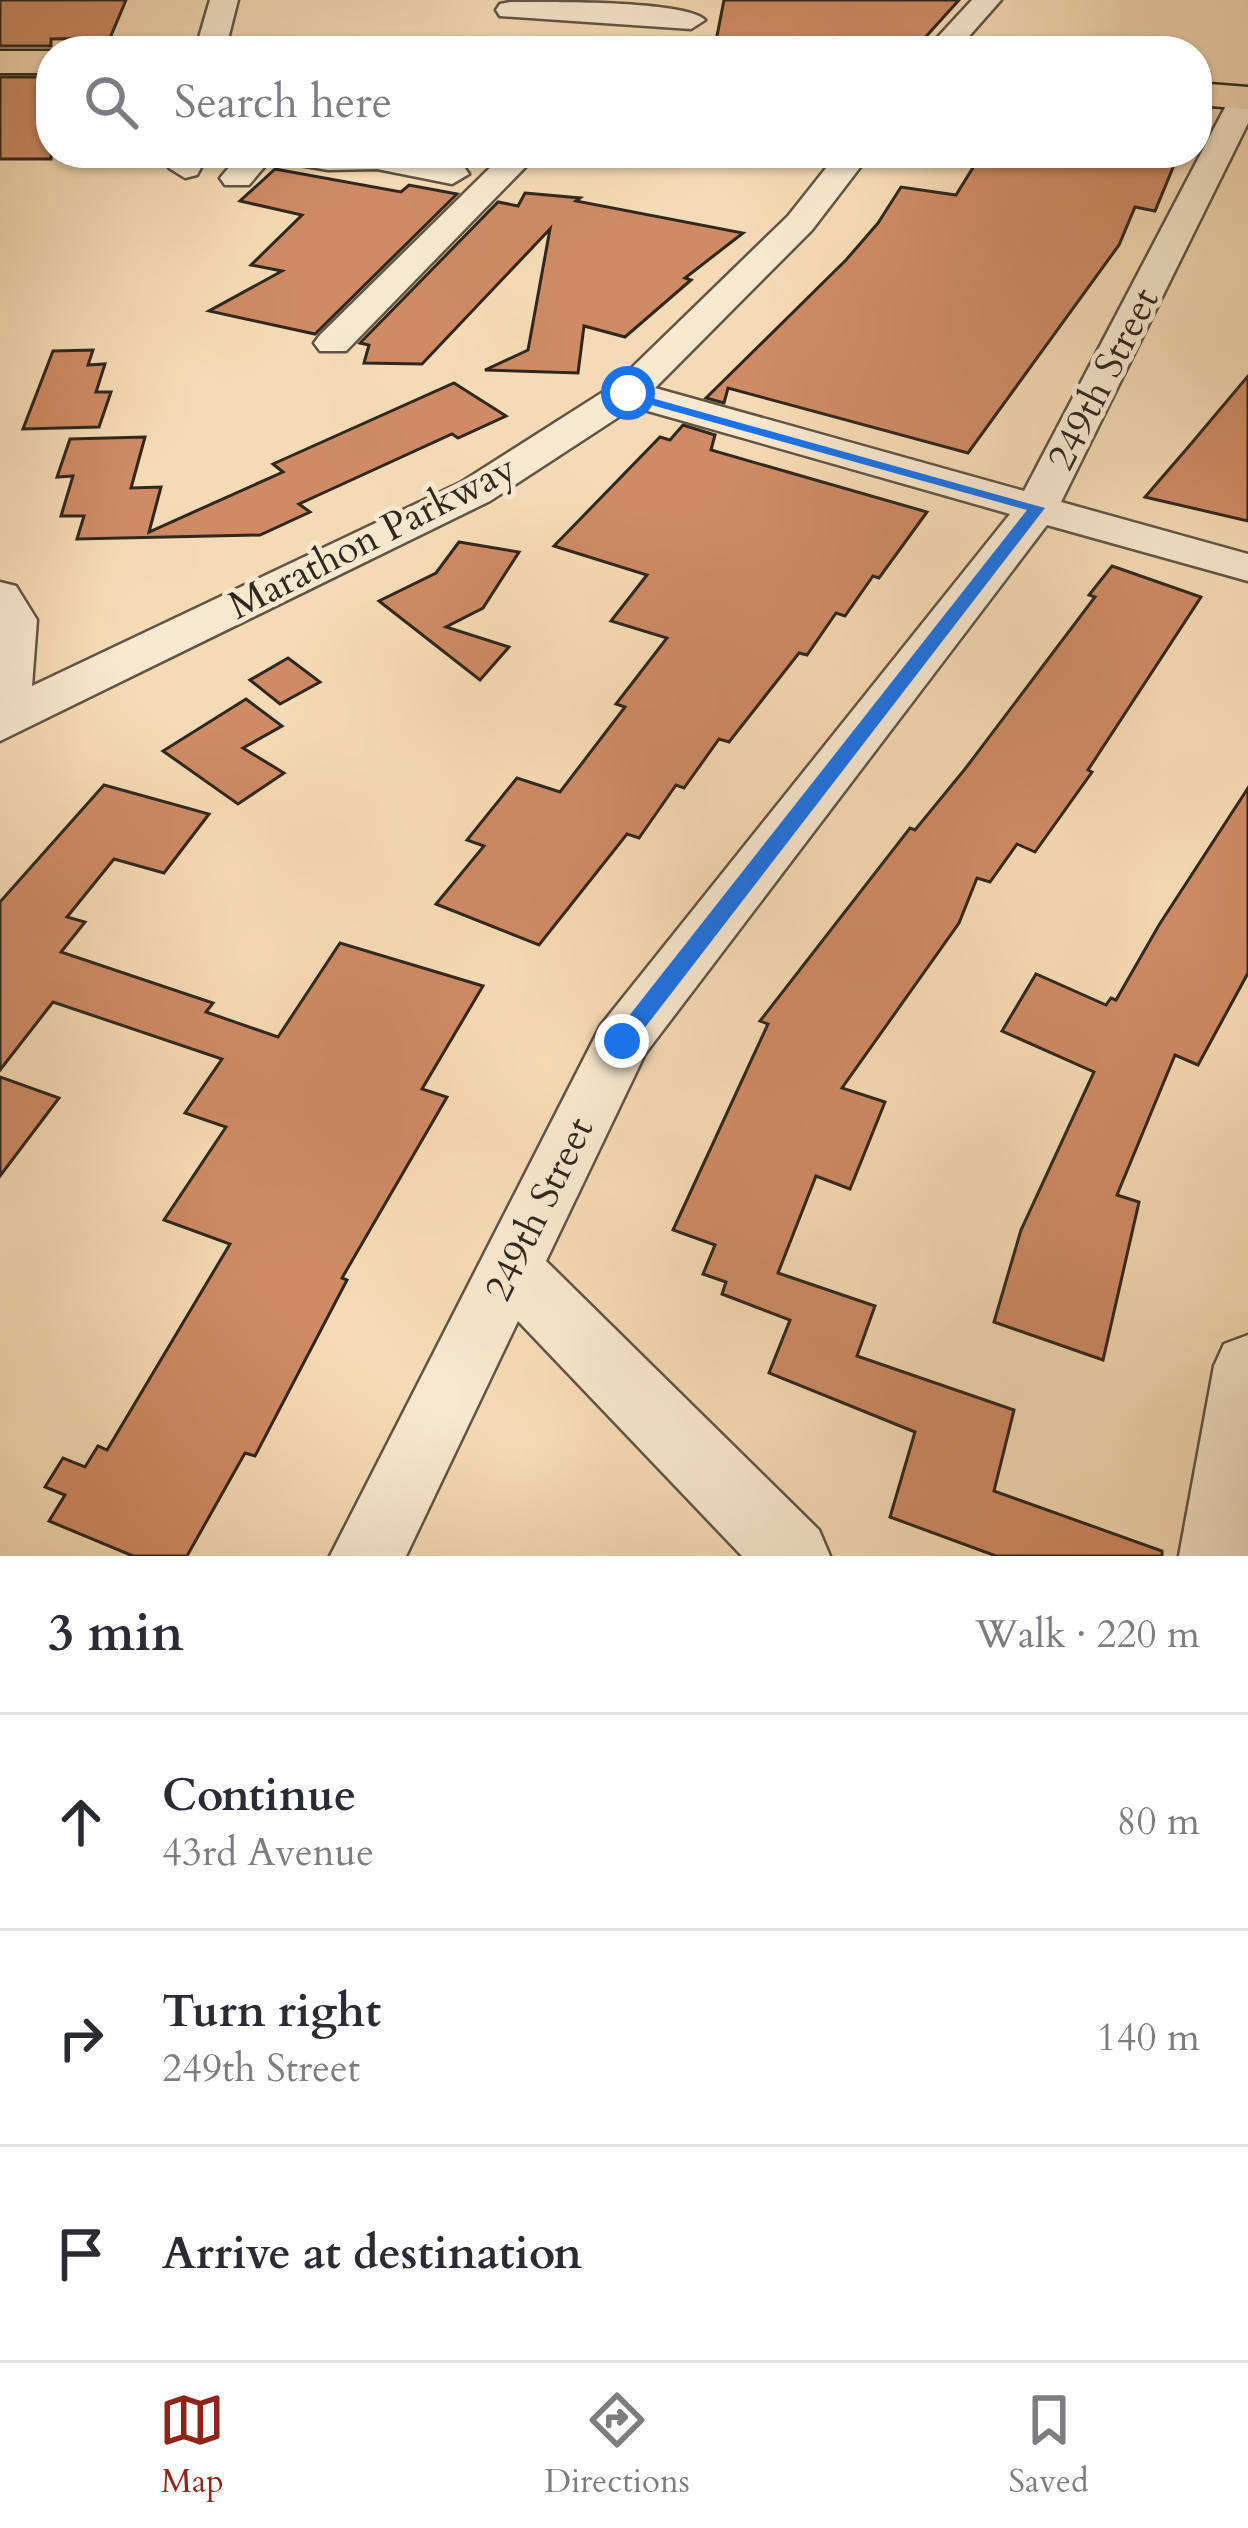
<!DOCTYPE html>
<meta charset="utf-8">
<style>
body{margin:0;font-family:Cardo,serif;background:#f7f7f7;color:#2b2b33}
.stop{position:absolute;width:36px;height:36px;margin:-27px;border:9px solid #1a73e8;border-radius:50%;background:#fff}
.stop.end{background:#1a73e8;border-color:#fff;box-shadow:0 3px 12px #0008}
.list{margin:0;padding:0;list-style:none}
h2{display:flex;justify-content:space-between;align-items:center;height:156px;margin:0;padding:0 48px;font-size:51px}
h2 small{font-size:39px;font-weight:400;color:#7c7c81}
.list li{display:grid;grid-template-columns:78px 1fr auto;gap:36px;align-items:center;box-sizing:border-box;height:216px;padding:0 48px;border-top:3px solid #e1e1e2}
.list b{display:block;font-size:45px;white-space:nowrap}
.list p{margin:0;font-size:39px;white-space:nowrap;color:#7c7c81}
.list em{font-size:39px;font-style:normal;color:#7c7c81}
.icon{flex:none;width:66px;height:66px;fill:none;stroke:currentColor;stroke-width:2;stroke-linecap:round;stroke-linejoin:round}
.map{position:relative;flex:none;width:1248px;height:1556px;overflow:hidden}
.search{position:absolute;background:#fff;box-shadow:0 3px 9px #0004;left:36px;right:36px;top:36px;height:132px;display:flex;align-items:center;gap:30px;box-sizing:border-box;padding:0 42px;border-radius:48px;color:#7c7c81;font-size:45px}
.sheet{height:804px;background:#fff}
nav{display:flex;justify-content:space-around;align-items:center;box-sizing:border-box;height:168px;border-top:3px solid #e1e1e2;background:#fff;font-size:33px;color:#7c7c81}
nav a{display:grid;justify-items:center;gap:6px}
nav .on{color:#8f2418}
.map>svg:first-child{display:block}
.building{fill:#ce8b65;stroke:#30271e;stroke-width:3}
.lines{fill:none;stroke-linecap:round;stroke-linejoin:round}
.minor-casing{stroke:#615444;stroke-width:5}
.major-casing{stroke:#30271e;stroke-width:5}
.minor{fill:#f8e8cf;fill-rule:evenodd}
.major{fill:#f5dbb5;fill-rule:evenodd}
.route{fill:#1a73e8}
.labels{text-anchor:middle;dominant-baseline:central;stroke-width:10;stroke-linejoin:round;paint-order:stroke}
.street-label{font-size:39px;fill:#30271e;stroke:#f8e8cf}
</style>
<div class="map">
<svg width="1248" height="1556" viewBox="0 0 1248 1556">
<rect width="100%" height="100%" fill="#f5dbb5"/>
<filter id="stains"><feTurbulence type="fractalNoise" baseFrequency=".00167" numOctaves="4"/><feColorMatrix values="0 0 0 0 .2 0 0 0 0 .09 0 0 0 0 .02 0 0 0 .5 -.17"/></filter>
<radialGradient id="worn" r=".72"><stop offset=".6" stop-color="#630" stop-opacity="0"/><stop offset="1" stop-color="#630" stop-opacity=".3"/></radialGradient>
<g class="building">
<path d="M 0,0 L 126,0 L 110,38 L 51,39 L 51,46 L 0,46 Z"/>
<path d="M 724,0 L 959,0 L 913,51 L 716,41 Z"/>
<rect x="0" y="77" width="51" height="82"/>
<path d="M 982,153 L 1179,153 L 1155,211 L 1135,207 L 1119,245 L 968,453 L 728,388 L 724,403 L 706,398 L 846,260 L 878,223 L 901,187 L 956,195 Z"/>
<path d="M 275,169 L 401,192 L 409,185 L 457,194 L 315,334 L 209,311 L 282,271 L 251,265 L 302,215 L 240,201 Z"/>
<path d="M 525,193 L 580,198 L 576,201 L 743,233 L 685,278 L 691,280 L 625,337 L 584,326 L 578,373 L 485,370 L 528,350 L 550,229 L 422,364 L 364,363 L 369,345 L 360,343 L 498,202 L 518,206 Z"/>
<path d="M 93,350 L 88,365 L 105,364 L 96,392 L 111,392 L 99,427 L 23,429 L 53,351 Z"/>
<path d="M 1248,376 L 1248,521 L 1145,497 L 1190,445 Z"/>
<path d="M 454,383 L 506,416 L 458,438 L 452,434 L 299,504 L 310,512 L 260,535 L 77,539 L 84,516 L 61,516 L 73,476 L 57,477 L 70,439 L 145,437 L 131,488 L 161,487 L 149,532 L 283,472 L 273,464 Z"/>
<path d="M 683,425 L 715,435 L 711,450 L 927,512 L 879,578 L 873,576 L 845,616 L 836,613 L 807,655 L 799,653 L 729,742 L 719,739 L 684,788 L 676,785 L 639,838 L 627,834 L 539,945 L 436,904 L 484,846 L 467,840 L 517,778 L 560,792 L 625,707 L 616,704 L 667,638 L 611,621 L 647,575 L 554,546 L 660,437 L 670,440 Z"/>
<path d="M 459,542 L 519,552 L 483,608 L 446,627 L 509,647 L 480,680 L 379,601 L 436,573 Z"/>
<path d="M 1112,566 L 1201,597 L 1088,770 L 1092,772 L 1035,852 L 1017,844 L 990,882 L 977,878 L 959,923 L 842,1088 L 885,1102 L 850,1189 L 816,1176 L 778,1273 L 875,1306 L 857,1356 L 1014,1410 L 994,1491 L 1162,1551 L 1162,1556 L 996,1556 L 890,1517 L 915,1432 L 769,1373 L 790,1320 L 722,1294 L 726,1282 L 703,1274 L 715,1245 L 673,1230 L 768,1024 L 760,1021 L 910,828 L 915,830 L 965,769 L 1095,597 L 1089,595 Z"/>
<path d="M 288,658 L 320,682 L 280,704 L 250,680 Z"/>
<path d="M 246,699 L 282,726 L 243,748 L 284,773 L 238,804 L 163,751 Z"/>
<path d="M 104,785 L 209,814 L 164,873 L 114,859 L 67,917 L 85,922 L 61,952 L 213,1003 L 206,1012 L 278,1037 L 340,943 L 483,986 L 422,1089 L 447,1097 L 342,1278 L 347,1280 L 255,1456 L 245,1453 L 187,1556 L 133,1556 L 49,1521 L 65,1495 L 45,1487 L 63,1458 L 85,1467 L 98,1446 L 107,1450 L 230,1244 L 164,1220 L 226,1127 L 185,1113 L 222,1059 L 53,1002 L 0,1070 L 0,902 Z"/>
<path d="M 1248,788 L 1248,973 L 1198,1065 L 1175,1055 L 1117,1195 L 1139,1202 L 1103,1360 L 994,1322 L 1021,1230 L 1094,1072 L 1002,1031 L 1036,974 L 1106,1005 L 1111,998 L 1116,1000 L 1159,925 Z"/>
<path d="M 0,1077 L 59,1098 L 0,1176 Z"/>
</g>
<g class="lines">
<g class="minor-casing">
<g id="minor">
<path d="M 210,0 L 238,0 L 225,51 L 195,51 Z"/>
<path d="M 972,0 L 1001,0 L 956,51 L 925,51 Z"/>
<path d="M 510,2 C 544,2 686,0 705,20 L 691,29 L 500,16 L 496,10 L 500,4 Z"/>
<path d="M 1248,89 L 1248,123 L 1061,502 L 1248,554 L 1248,581 L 1047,525 L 645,1054 L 546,1261 L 819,1530 L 830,1556 L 742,1556 L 518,1321 L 406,1556 L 330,1556 L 601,1025 L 1010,514 L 634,407 L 490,501 L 0,741 L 0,582 L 16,586 L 37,620 L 32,686 L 460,483 L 614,385 L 788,216 L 838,153 L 871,153 L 812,230 L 655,388 L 1024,491 L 1230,98 L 1234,91 Z"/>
<path d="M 177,153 L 209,153 L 197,175 L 185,178 L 169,168 Z"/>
<path d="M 241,153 L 396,153 L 464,167 L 469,174 L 452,184 L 377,169 L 328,170 L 270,160 L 249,185 L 225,185 L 220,178 Z"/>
<path d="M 505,153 L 539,153 L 346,351 L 320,351 L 314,343 L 320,335 Z"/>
<path d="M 1248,1335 L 1248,1556 L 1179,1556 L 1214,1366 L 1224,1344 Z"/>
</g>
</g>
<g class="major-casing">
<g id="major">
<rect x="0" y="51" width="51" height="22"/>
<path d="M 1197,83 L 1248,87 L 1248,109 L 1197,105 Z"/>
</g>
</g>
<use href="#minor" class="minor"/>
<use href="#major" class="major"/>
</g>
<path class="route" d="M 623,390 L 1045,508 L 630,1047 L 614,1047 L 614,1035 L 1027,510 L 623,397 Z"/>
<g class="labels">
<g class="street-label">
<text transform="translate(1103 379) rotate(-63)">249th Street</text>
<text transform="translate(372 537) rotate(-27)">Marathon Parkway</text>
<text transform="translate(539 1209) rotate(-64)">249th Street</text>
</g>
</g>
<rect width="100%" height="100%" filter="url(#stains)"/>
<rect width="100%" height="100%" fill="url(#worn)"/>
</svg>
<div class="stop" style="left:628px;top:393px"></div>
<div class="stop end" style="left:622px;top:1041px"></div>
<div class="search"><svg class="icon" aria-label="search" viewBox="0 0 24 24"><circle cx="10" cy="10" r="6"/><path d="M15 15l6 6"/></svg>Search here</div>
</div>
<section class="sheet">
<h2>3 min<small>Walk · 220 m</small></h2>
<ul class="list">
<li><svg class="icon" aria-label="ahead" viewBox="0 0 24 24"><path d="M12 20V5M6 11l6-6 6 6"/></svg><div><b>Continue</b><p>43rd Avenue</p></div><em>80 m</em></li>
<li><svg class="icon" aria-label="right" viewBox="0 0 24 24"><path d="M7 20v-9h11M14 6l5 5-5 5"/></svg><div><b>Turn right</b><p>249th Street</p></div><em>140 m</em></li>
<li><svg class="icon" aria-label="arrive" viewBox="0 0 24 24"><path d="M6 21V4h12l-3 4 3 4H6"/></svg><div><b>Arrive at destination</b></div></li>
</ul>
</section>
<nav>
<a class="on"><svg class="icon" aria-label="map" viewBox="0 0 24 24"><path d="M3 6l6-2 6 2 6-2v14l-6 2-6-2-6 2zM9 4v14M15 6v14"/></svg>Map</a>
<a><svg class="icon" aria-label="directions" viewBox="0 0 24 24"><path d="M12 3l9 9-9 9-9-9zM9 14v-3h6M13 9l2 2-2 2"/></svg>Directions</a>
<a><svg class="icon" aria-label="saved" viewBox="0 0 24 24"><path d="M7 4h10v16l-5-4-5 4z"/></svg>Saved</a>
</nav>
